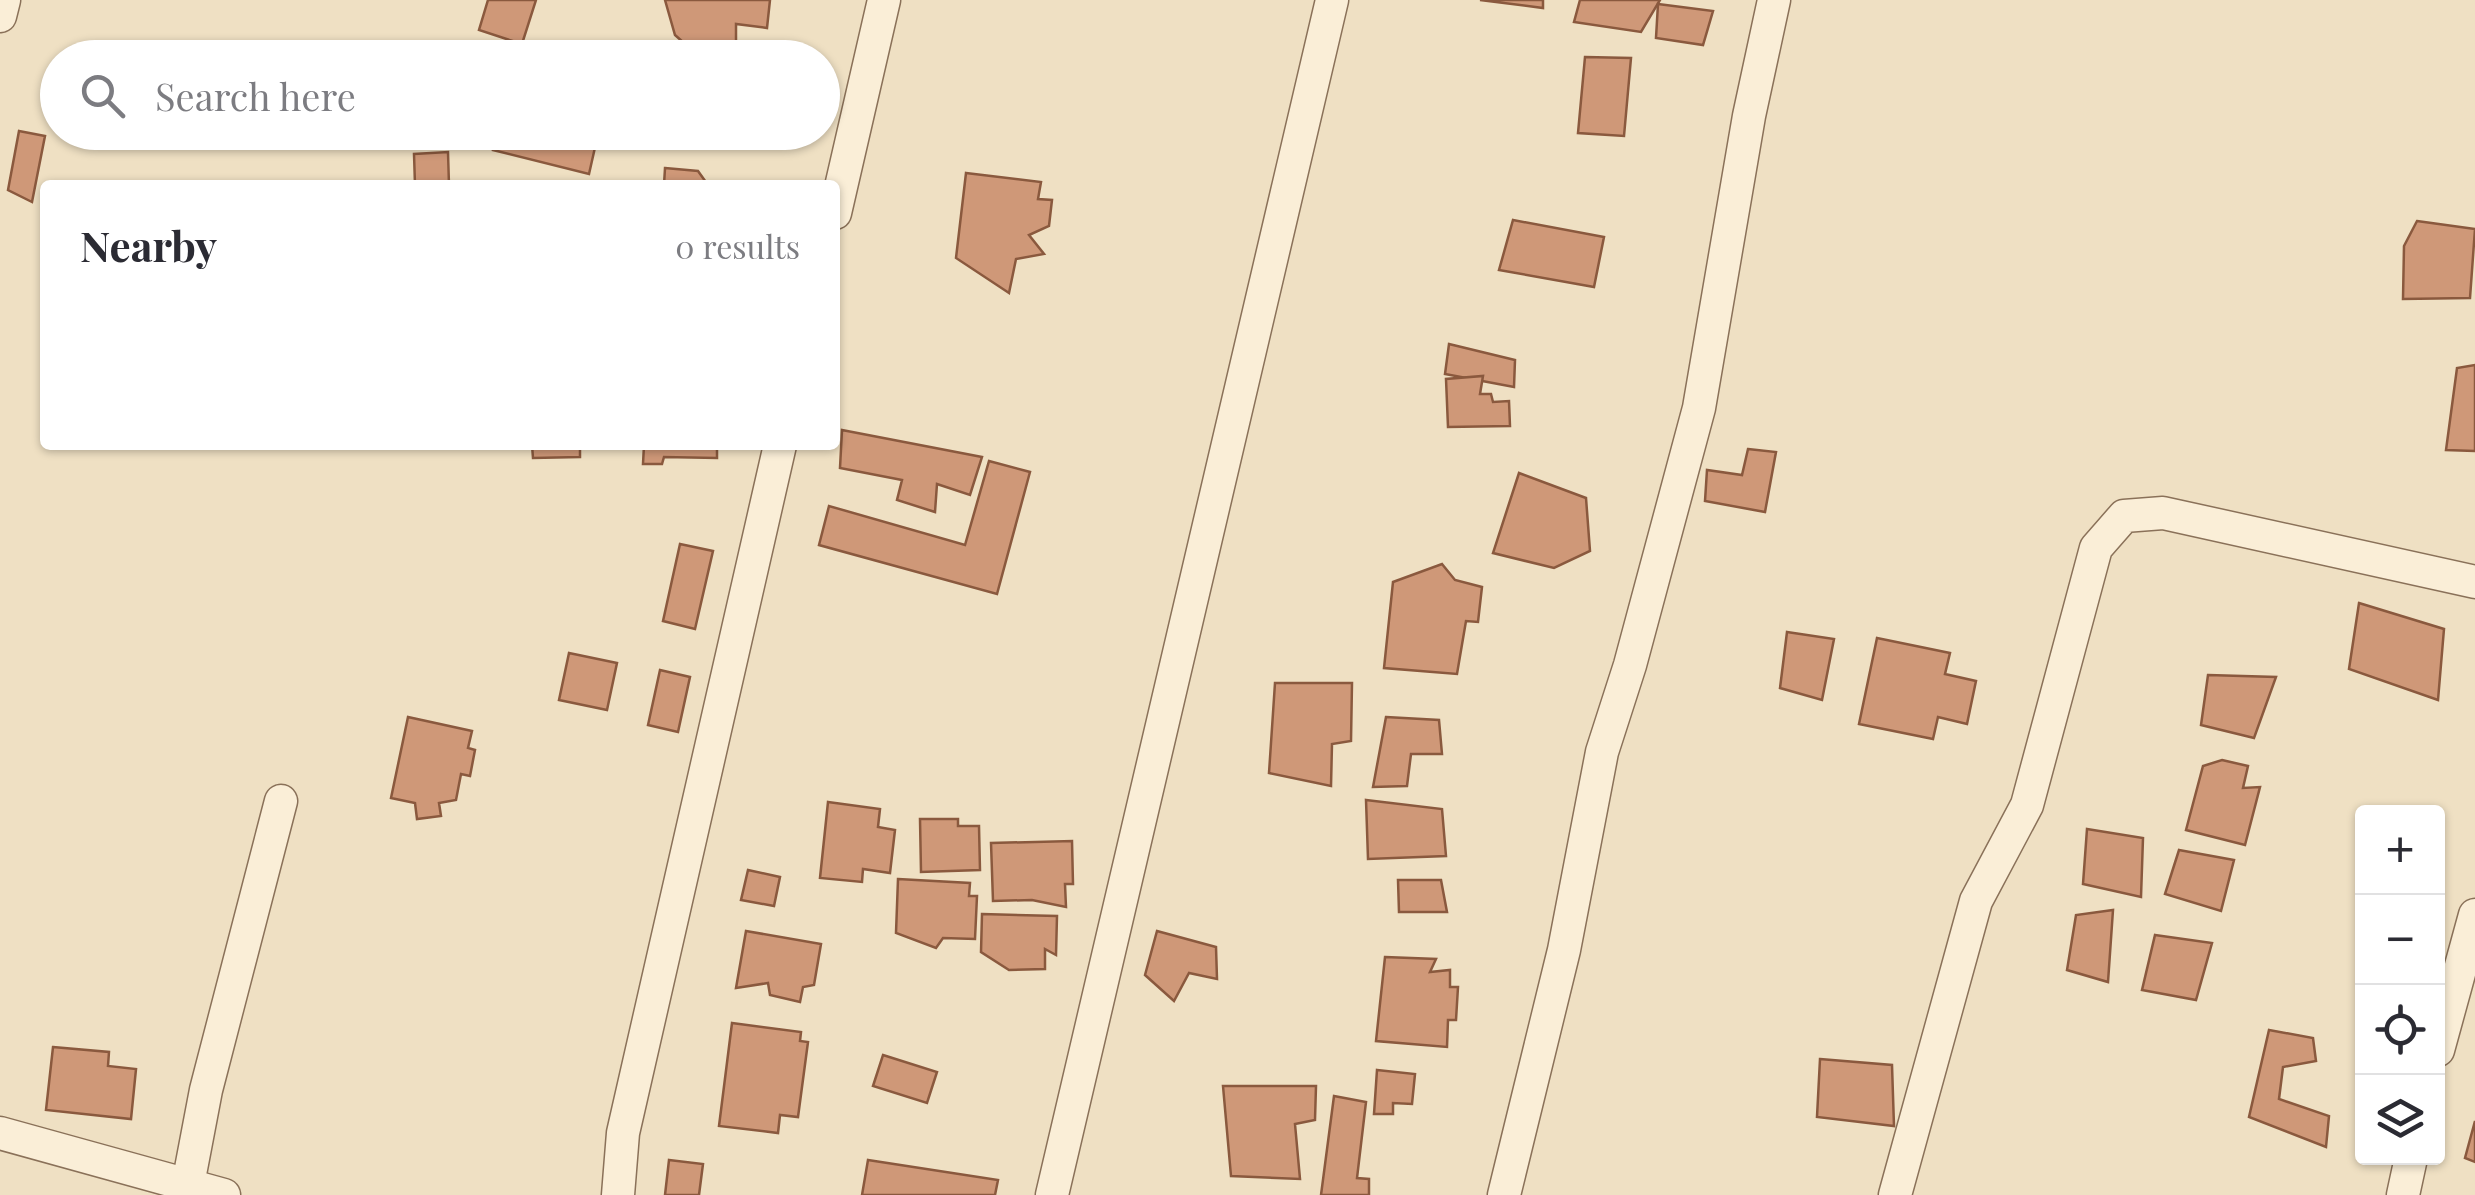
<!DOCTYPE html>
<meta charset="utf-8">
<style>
body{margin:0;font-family:"Playfair Display",serif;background:#f2f2f3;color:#2b2b33}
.controls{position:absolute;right:30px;bottom:30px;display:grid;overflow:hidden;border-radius:10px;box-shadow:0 2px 8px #0004}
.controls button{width:90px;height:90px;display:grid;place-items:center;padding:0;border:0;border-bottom:2px solid #e1e1e2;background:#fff;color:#2b2b33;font:50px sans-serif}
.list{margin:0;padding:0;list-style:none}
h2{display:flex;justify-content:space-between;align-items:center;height:130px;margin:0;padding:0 40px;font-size:42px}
h2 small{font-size:32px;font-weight:400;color:#7c7c81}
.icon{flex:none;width:55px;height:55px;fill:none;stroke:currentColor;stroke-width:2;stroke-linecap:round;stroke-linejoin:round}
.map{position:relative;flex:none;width:2475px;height:1195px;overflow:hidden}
.search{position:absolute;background:#fff;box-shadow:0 2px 8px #0004;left:40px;top:40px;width:800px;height:110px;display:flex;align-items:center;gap:25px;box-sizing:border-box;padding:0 35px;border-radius:55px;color:#7c7c81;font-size:38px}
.panel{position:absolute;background:#fff;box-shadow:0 2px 8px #0004;left:40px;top:180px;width:800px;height:270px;border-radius:10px}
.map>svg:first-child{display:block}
.building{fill:#cf9878;stroke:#8a593e;stroke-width:2.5}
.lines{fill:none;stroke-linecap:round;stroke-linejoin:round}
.minor-casing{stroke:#8a7159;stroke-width:35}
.minor{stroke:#faeed7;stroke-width:32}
</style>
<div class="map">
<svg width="2475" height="1195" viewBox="0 0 2475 1195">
<rect width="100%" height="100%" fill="#efe0c3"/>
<g class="building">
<path d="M 488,0 L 536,0 L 522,44 L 479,30 Z"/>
<path d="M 665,0 L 770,0 L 767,28 L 736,24 L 736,51 L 694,52 L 675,35 Z"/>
<path d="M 1480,0 L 1543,0 L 1543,8 Z"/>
<path d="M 1580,0 L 1660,0 L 1641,32 L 1574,22 Z"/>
<path d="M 1658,4 L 1713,11 L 1703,45 L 1656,38 Z"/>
<path d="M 645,54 L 719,55 L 719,58 L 645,58 Z"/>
<path d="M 1585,57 L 1631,58 L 1624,136 L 1578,133 Z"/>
<path d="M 19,131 L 45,136 L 32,202 L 8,190 Z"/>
<path d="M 497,132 L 554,132 L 596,143 L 589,174 L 493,150 Z"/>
<path d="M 682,132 L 723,132 L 719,146 Z"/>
<path d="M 448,152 L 449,185 L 415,185 L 414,154 Z"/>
<path d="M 665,168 L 698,171 L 708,185 L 664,185 Z"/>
<path d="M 966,173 L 1041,182 L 1038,199 L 1052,200 L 1049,226 L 1029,235 L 1044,254 L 1016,259 L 1009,293 L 956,258 Z"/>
<path d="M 1513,220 L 1604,237 L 1594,287 L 1499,270 Z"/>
<path d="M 2417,221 L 2475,229 L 2470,298 L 2403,299 L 2404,246 Z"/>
<path d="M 1449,344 L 1515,360 L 1514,387 L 1445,374 Z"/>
<path d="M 2475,365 L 2475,451 L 2446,450 L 2457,368 Z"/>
<path d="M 1483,376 L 1480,394 L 1491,394 L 1493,402 L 1509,401 L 1510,426 L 1448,427 L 1446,379 Z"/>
<path d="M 842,430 L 982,457 L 970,495 L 937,484 L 935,512 L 897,500 L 902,480 L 840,468 Z"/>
<path d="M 532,445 L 580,445 L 580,457 L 533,458 Z"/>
<path d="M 644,445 L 717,445 L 717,458 L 664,457 L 662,464 L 643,464 Z"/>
<path d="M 1748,449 L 1776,452 L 1765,512 L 1705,501 L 1707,470 L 1742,475 Z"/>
<path d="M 989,461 L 1030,472 L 997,594 L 819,545 L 829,506 L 965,545 Z"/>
<path d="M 1519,473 L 1586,498 L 1590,551 L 1554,568 L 1493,553 Z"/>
<path d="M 680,544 L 713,551 L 695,629 L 663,621 Z"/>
<path d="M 1442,564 L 1455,580 L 1482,587 L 1478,622 L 1466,621 L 1457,674 L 1384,668 L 1393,582 Z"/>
<path d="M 2359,603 L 2444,629 L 2438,700 L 2349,669 Z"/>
<path d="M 1787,632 L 1834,639 L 1822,700 L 1780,688 Z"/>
<path d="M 1877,638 L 1950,653 L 1945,674 L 1976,681 L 1967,724 L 1938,717 L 1933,739 L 1859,724 Z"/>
<path d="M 569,653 L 617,663 L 607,710 L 559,700 Z"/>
<path d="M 660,670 L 690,677 L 678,732 L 648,725 Z"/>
<path d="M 2208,675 L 2276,677 L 2254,738 L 2201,725 Z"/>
<path d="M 1275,683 L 1352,683 L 1351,741 L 1332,744 L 1331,786 L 1269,773 Z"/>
<path d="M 408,717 L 472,731 L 468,748 L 475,750 L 470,776 L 461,774 L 456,800 L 439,803 L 441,816 L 417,819 L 415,803 L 391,798 Z"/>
<path d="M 1386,717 L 1439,720 L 1442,754 L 1411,754 L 1407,786 L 1373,787 Z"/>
<path d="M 2222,760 L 2248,766 L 2243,788 L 2260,787 L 2245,845 L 2186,830 L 2203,766 Z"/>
<path d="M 1366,800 L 1442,809 L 1446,856 L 1368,859 Z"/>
<path d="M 828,802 L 880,809 L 878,827 L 895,830 L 890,873 L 863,869 L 862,882 L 820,878 Z"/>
<path d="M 920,819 L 958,819 L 958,826 L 979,826 L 980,870 L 921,872 Z"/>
<path d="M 2087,829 L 2143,838 L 2141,897 L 2083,884 Z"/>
<path d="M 1072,841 L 1073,884 L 1065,884 L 1066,907 L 1032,900 L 993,901 L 991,843 Z"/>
<path d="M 2179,850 L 2234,860 L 2221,911 L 2165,894 Z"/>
<path d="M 748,870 L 780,877 L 774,906 L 741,900 Z"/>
<path d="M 898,879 L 970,883 L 969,896 L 977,896 L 975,939 L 943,938 L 936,948 L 896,933 Z"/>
<path d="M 1398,880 L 1441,880 L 1447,912 L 1399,912 Z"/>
<path d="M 2113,910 L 2108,982 L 2067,970 L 2076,915 Z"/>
<path d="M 982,914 L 1057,916 L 1056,955 L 1045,949 L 1045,969 L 1009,970 L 981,952 Z"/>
<path d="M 746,931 L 821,944 L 814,985 L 803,987 L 800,1002 L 770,995 L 768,983 L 736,988 Z"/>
<path d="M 1157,931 L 1216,947 L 1217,979 L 1189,973 L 1174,1001 L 1145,975 Z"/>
<path d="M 2155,935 L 2212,943 L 2196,1000 L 2142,990 Z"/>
<path d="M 1385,957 L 1436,959 L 1430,972 L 1450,970 L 1450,987 L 1458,987 L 1456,1020 L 1448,1020 L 1447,1047 L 1376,1041 Z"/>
<path d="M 732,1023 L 801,1032 L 800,1041 L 808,1042 L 798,1117 L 780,1115 L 778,1133 L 719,1126 Z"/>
<path d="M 2269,1030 L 2313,1038 L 2316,1061 L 2283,1067 L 2279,1099 L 2329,1116 L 2326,1147 L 2249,1117 Z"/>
<path d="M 53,1047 L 109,1052 L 108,1066 L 136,1069 L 131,1119 L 46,1110 Z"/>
<path d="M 883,1055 L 937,1072 L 927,1103 L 873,1086 Z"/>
<path d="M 1820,1059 L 1892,1065 L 1894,1126 L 1817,1117 Z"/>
<path d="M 1377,1070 L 1415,1074 L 1412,1104 L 1393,1103 L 1393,1114 L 1374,1114 Z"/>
<path d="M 1223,1086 L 1316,1086 L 1315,1120 L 1295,1124 L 1300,1179 L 1231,1176 Z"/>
<path d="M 1334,1096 L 1366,1102 L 1357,1178 L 1369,1179 L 1369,1195 L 1321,1195 Z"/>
<path d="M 2475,1121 L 2475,1162 L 2465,1158 Z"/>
<path d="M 669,1160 L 703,1164 L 699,1195 L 665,1195 Z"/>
<path d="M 868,1160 L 998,1180 L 995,1195 L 862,1195 Z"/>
</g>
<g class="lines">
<g class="minor-casing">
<g id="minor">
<path d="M 0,16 L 4,0"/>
<path d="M 835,213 L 884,0"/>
<path d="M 2438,1050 L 2475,915"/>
<path d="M 0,1133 L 224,1195"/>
<path d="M 186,1195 L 206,1090 L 281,801"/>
<path d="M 618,1195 L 623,1133 L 780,445"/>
<path d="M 1052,1195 L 1332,0"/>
<path d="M 1504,1195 L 1564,950 L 1602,752 L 1630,665 L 1699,408 L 1749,116 L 1774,0"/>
<path d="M 1895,1195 L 1976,901 L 2027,805 L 2096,548 L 2124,516 L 2163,513 L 2475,582"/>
<path d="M 2403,1195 L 2411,1158"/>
</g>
</g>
<use href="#minor" class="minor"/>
</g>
</svg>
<div class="controls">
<button>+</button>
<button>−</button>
<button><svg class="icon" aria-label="locate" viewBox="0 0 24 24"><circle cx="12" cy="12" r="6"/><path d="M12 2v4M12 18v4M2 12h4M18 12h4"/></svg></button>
<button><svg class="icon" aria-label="layers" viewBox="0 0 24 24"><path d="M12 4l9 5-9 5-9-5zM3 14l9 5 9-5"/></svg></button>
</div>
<div class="search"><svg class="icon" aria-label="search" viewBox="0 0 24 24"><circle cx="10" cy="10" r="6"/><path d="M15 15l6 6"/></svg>Search here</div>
<section class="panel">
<h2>Nearby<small>0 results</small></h2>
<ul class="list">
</ul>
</section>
</div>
